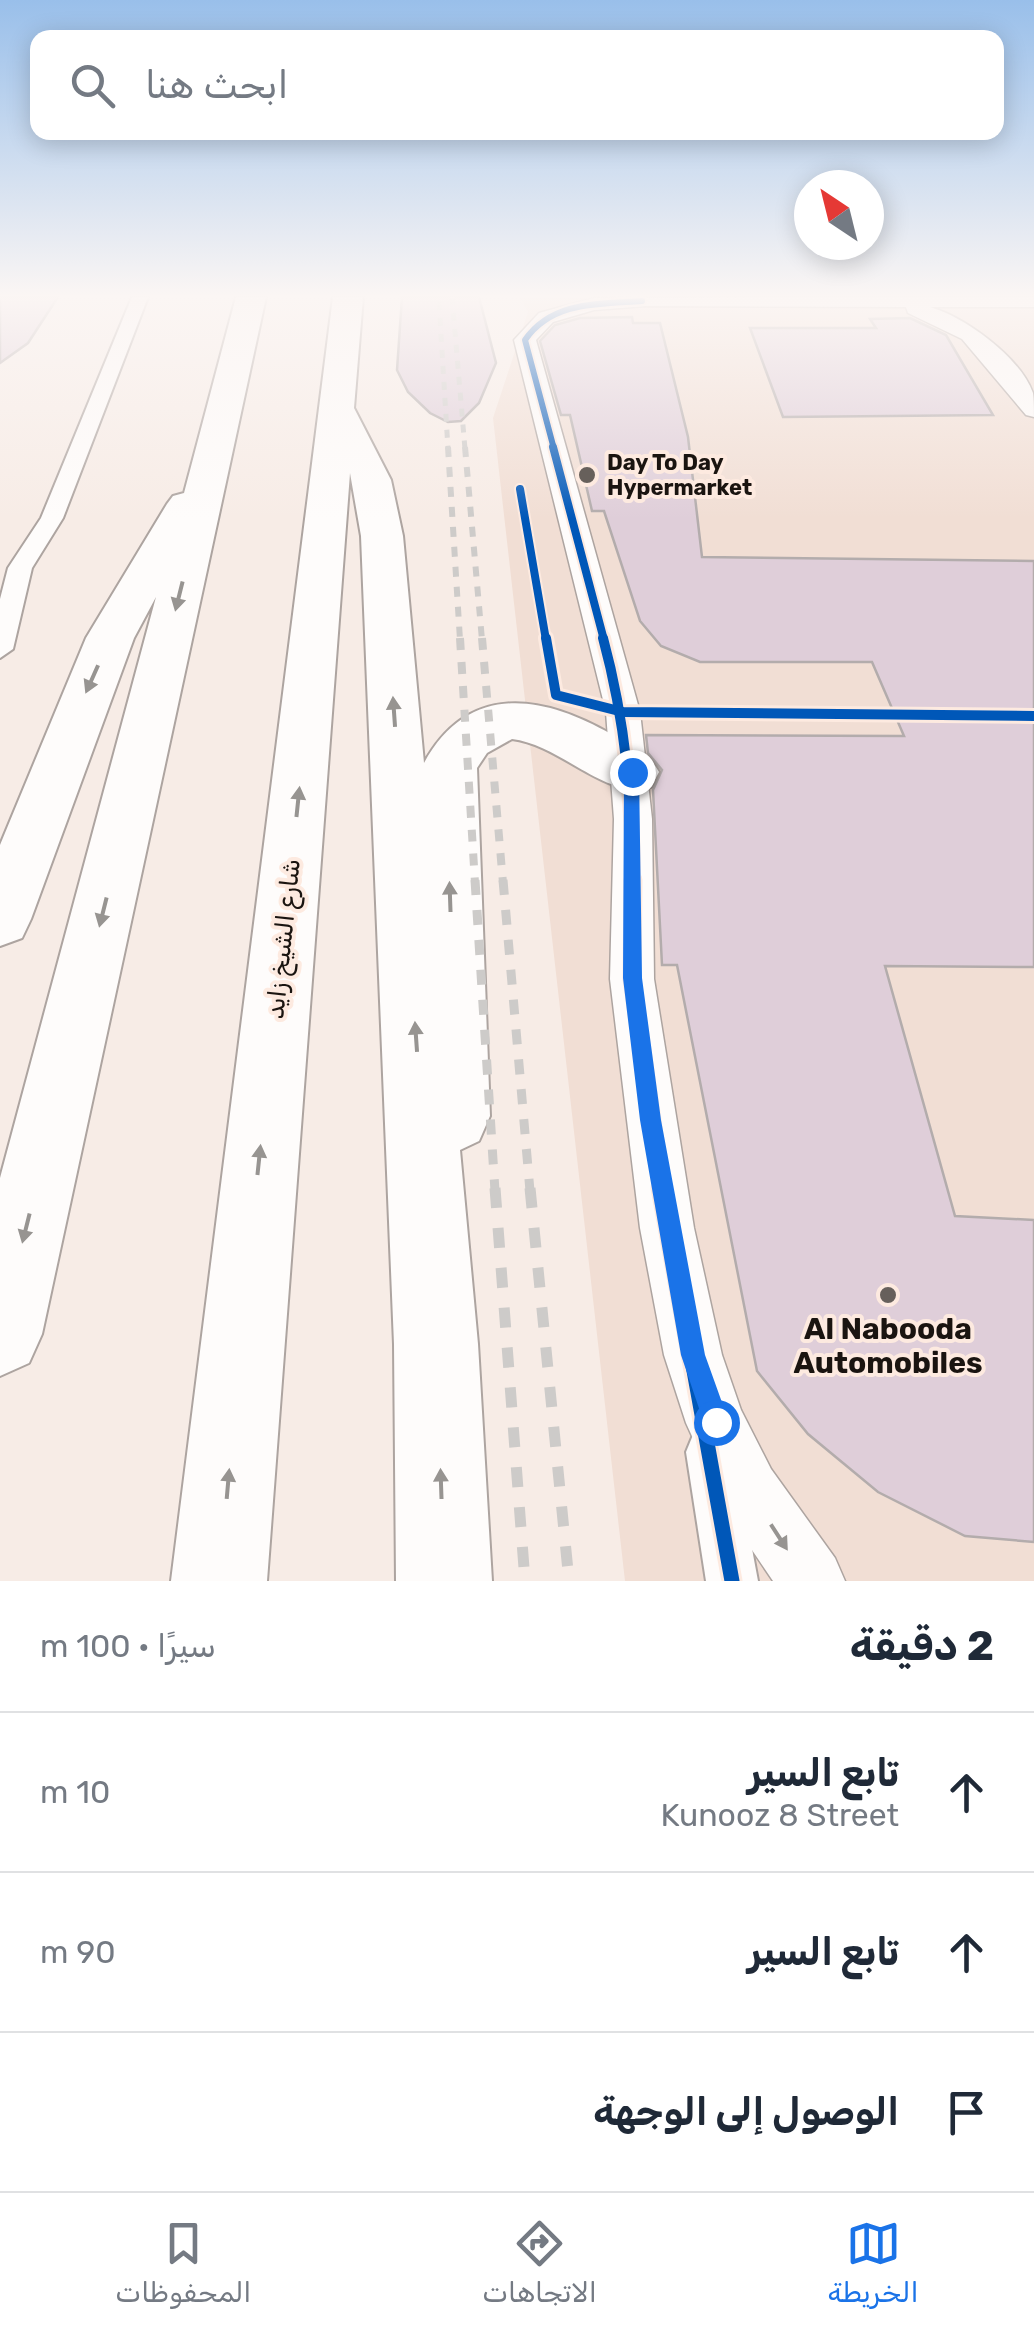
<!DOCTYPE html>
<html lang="ar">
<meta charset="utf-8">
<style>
body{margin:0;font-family:Rubik,"Noto Sans Arabic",sans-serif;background:#f2f2f3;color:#1f2937;direction:rtl}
.compass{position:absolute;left:794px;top:170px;width:90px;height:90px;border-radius:50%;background:#fff;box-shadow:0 5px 25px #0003;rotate:325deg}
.stop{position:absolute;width:30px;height:30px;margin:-22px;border:8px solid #1a73e8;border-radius:50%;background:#fff}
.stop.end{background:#1a73e8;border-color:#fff;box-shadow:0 2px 10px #0008}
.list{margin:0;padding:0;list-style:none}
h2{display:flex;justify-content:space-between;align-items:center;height:130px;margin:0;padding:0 40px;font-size:42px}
h2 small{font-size:32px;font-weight:400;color:#747a83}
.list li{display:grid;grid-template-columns:65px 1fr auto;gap:30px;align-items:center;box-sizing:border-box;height:160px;padding:0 40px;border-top:2px solid #e0e1e3}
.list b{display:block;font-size:38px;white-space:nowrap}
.list p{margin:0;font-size:32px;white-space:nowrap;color:#747a83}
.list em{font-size:32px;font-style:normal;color:#747a83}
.icon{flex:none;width:55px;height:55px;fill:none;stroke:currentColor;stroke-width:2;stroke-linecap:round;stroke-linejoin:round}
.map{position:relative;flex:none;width:1034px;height:1581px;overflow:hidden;direction:ltr}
.search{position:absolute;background:#fff;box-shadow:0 5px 25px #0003;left:30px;right:30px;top:30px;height:110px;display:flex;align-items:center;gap:25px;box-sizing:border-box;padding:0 35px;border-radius:20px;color:#747a83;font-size:38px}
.sheet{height:610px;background:#fff}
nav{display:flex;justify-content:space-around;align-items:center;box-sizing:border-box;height:140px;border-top:2px solid #e0e1e3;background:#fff;font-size:28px;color:#747a83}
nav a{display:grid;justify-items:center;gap:5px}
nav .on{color:#1a73e8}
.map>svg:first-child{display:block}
.built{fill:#f1ded4}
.building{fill:#dfced9;stroke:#b3acac;stroke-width:2.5}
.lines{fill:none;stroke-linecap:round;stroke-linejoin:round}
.minor-casing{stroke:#ada4a0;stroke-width:4}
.tertiary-casing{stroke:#ada4a0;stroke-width:3}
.motorway-casing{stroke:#ada4a0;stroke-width:4}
.minor{fill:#fefcfb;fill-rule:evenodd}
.tertiary{fill:#fefcfb;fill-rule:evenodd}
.motorway{fill:#fefcfb;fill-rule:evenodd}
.rail-far4{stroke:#cdcbc9;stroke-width:5;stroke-dasharray:8 8;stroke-linecap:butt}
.rail-far3{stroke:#cdcbc9;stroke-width:6;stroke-dasharray:10 10;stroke-linecap:butt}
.rail-far2{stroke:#cdcbc9;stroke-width:8;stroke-dasharray:12 12;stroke-linecap:butt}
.rail-far1{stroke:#cdcbc9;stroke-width:9;stroke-dasharray:15 15;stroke-linecap:butt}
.rail{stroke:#cdcbc9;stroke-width:11;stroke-dasharray:20 20;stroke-linecap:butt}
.cycleway-far4-casing{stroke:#fdeae0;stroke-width:10}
.cycleway-far3-casing{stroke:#fdeae0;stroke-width:12}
.cycleway-far2-casing{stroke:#fdeae0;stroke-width:16}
.cycleway-far1-casing{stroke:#fdeae0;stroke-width:19}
.cycleway-casing{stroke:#fdeae0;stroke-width:21}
.cycleway-far4{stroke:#0057b8;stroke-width:6}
.cycleway-far3{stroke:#0057b8;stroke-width:8}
.cycleway-far2{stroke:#0057b8;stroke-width:10}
.cycleway-far1{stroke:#0057b8;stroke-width:12}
.cycleway{stroke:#0057b8;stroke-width:15}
.oneway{fill:#979491}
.route{fill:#1a73e8}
.poi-dot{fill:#67605b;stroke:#fdeae0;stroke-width:4}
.labels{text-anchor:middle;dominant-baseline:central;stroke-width:8;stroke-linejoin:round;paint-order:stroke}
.far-poi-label{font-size:22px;font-weight:bold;fill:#1a1410;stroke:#fdeae0;text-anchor:start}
.street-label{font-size:25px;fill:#1a1410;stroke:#fdeae0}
.near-poi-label{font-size:30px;font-weight:bold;fill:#1a1410;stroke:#fdeae0}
</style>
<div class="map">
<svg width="1034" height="1581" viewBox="0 0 1034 1581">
<rect width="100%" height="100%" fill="#f7ece6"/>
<path class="built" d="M 520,297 L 1034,297 L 1034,1581 L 625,1581 L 493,418 L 528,312 Z"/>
<g class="building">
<path d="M 0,297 L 58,297 L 28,343 L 0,363 Z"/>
<path d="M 402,297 L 479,297 L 496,363 L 479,403 L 461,421 L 448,422 L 430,413 L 408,392 L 397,370 Z"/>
<path d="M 632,317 L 633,323 L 660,323 L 688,437 L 702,557 L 1034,561 L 1034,967 L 885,966 L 955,1216 L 1034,1220 L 1034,1542 L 965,1536 L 878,1492 L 808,1434 L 757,1371 L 677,965 L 662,965 L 653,790 L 662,770 L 648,753 L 646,735 L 904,736 L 872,662 L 700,662 L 661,646 L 640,621 L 604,511 L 592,511 L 570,415 L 561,415 L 540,341 L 555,325 L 580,318 Z"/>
<path d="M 910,318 L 946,335 L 993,415 L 783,417 L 750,328 L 876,328 L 870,319 Z"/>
</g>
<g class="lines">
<g class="minor-casing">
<g id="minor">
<path d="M 132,297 L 148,297 L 63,518 L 32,568 L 13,649 L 0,658 L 0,599 L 8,568 L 41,518 Z"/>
<path d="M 710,1428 L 727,1435 L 734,1452 L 758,1581 L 706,1581 L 686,1452 L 693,1435 Z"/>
</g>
</g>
<g class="tertiary-casing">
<path id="tertiary" d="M 1034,297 L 1034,307 L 930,307 C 965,317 1020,357 1033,393 C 1034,399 1034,410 1034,417 L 1026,415 L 962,339 L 908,313 L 906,307 L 646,306 L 594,310 L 553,322 L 536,340 L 640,712 L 652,819 L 654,979 L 694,1228 L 722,1355 L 741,1410 L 771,1469 L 835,1558 L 845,1581 L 773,1581 L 727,1513 L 686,1423 L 664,1355 L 640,1228 L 610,979 L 614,819 L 606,712 L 514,340 L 539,313 L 594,298 Z"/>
</g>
<g class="motorway-casing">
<g id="motorway">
<path d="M 236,297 L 266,297 L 42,1334 L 29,1363 L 0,1376 L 0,1178 L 156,597 L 134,638 L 31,919 L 22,938 L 0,946 L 0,845 L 86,638 L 167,504 L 173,496 L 184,493 Z"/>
<path d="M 333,297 L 363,297 L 354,408 L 391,480 L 403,536 L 424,763 C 468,683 541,694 611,734 C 631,745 648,752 659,772 L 651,787 C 606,801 562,745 512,739 L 487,753 L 477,768 L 490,1116 L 479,1141 L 460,1150 L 478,1344 L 492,1581 L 396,1581 L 394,1344 L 361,536 L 350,473 L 267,1581 L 171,1581 Z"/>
</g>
</g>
<use href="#minor" class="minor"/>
<use href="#tertiary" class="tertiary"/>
<use href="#motorway" class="motorway"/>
<g class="rail-far4">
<path d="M 452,297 L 465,449"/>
<path d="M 439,302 L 448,449"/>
</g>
<g class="rail-far3">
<path d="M 448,447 L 460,640"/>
<path d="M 465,447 L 482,640"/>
</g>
<g class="rail-far2">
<path d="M 460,638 L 475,883"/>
<path d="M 482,638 L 503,883"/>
</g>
<g class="rail-far1">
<path d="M 475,880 L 495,1191"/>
<path d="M 503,880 L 530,1191"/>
</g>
<g class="rail">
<path d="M 495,1188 L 525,1581"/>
<path d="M 530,1188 L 569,1581"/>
</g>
<g class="cycleway-far4-casing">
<path id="cycleway-far4" d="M 554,449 L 525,340 C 552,301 599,304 642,301"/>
</g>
<g class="cycleway-far3-casing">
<g id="cycleway-far3">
<path d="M 553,447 L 604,640"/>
<path d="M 520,489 L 546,640"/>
</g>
</g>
<g class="cycleway-far2-casing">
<g id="cycleway-far2">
<path d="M 546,638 L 556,695 L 623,712 L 1034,716"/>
<path d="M 603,638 C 625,719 633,798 633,883"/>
</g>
</g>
<g class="cycleway-far1-casing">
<path id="cycleway-far1" d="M 633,880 L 632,979 L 662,1191"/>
</g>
<g class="cycleway-casing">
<path id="cycleway" d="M 661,1188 L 732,1581"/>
</g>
<use href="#cycleway-far4" class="cycleway-far4"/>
<use href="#cycleway-far3" class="cycleway-far3"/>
<use href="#cycleway-far2" class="cycleway-far2"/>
<use href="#cycleway-far1" class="cycleway-far1"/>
<use href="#cycleway" class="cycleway"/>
</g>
<defs><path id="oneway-solid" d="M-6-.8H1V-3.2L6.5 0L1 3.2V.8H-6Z" transform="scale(2.5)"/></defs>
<g class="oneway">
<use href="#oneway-solid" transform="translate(179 596) rotate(104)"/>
<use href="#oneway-solid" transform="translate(92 679) rotate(114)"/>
<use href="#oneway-solid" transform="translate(394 712) rotate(-94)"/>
<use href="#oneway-solid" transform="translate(298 802) rotate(-84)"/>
<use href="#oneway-solid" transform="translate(450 897) rotate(-92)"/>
<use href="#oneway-solid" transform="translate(103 912) rotate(104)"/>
<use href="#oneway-solid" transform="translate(416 1037) rotate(-94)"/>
<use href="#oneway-solid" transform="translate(259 1160) rotate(-84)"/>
<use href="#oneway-solid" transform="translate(26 1228) rotate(104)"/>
<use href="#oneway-solid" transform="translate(228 1484) rotate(-85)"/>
<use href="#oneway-solid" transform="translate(441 1484) rotate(-92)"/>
<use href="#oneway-solid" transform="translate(779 1537) rotate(57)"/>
</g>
<linearGradient id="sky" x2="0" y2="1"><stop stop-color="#99bfea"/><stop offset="0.57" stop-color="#fbf6f4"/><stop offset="1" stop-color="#fbf6f4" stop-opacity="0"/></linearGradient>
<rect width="1034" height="519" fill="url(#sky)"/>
<path class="route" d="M 632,766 L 639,772 L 642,978 L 661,1120 L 705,1355 L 729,1422 L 725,1432 L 716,1436 L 707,1432 L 681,1355 L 640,1120 L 623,978 L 624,772 Z"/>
<g class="poi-dot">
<circle cx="587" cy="475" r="10"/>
<circle cx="888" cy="1295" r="10"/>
</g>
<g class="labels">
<g class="far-poi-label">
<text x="607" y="462">Day To Day<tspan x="607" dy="25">Hypermarket</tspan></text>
</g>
<g class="street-label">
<text transform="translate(283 939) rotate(-84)">شارع الشيخ زايد</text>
</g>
<g class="near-poi-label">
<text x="888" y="1329">Al Nabooda<tspan x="888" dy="34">Automobiles</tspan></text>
</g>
</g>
</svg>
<svg class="compass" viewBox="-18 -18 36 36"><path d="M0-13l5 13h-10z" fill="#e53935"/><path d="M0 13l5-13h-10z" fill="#747a83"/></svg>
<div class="stop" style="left:716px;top:1422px"></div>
<div class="stop end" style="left:632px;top:772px"></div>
<div class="search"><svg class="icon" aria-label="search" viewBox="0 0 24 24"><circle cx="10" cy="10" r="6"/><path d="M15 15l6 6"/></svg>ابحث هنا</div>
</div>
<section class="sheet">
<h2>2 دقيقة<small>سيرًا · 100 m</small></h2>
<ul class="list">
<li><svg class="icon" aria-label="ahead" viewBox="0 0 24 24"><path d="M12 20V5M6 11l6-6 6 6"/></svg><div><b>تابع السير</b><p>Kunooz 8 Street</p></div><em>10 m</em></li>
<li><svg class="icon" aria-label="ahead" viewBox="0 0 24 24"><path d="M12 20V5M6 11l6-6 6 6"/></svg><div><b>تابع السير</b></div><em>90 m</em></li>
<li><svg class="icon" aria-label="arrive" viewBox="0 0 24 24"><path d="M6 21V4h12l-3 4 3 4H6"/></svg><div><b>الوصول إلى الوجهة</b></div></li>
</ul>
</section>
<nav>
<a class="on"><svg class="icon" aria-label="map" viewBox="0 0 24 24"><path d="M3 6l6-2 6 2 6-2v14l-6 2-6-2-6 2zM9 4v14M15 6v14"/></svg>الخريطة</a>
<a><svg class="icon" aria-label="directions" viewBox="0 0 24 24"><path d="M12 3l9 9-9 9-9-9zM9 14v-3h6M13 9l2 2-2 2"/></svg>الاتجاهات</a>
<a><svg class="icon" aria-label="saved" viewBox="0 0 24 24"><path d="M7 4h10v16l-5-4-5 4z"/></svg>المحفوظات</a>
</nav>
